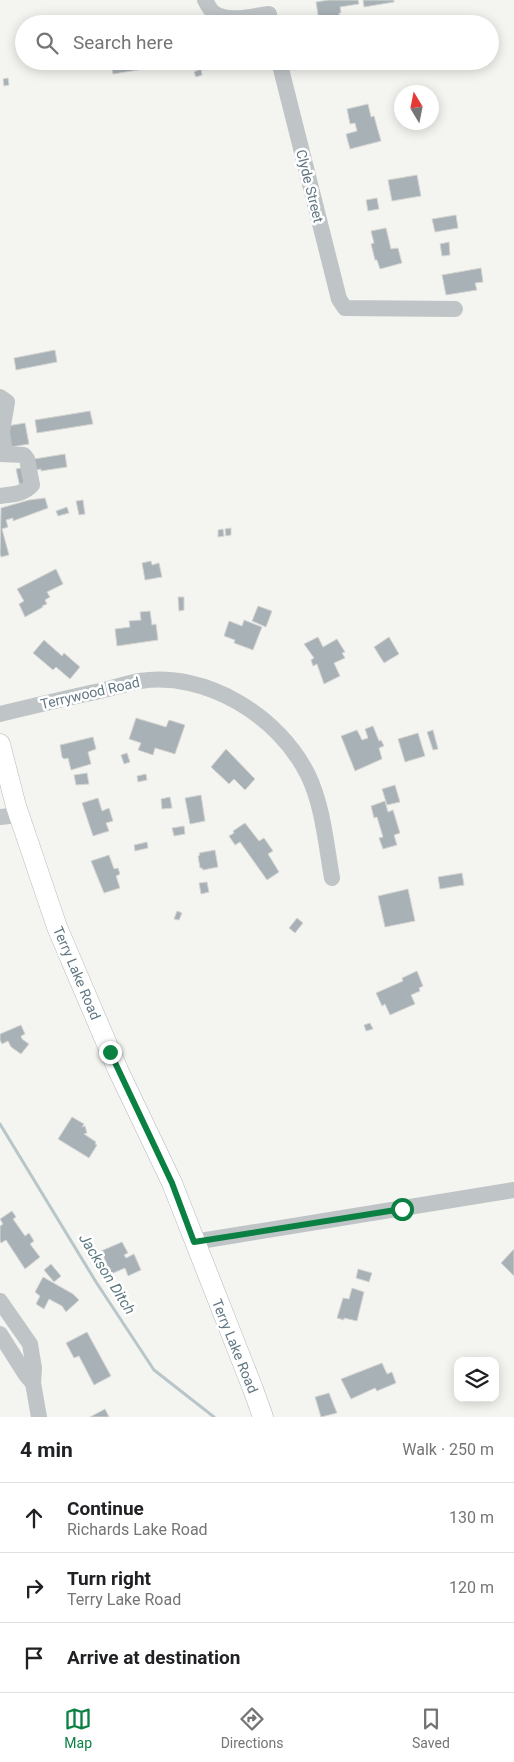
<!DOCTYPE html>
<meta charset="utf-8">
<style>
body{margin:0;font-family:Roboto,sans-serif;background:#f6f6f6;color:#202124}
.controls{position:absolute;right:15px;bottom:15px;display:grid;overflow:hidden;border-radius:10px;box-shadow:0 2px 12px #0003}
.controls button{width:45px;height:45px;display:grid;place-items:center;padding:0;border:0;border-bottom:1px solid #e0e0e0;background:#fff;color:#202124;font:25px sans-serif}
.compass{position:absolute;left:394px;top:85px;width:45px;height:45px;border-radius:50%;background:#fff;box-shadow:0 2px 12px #0003;rotate:350deg}
.stop{position:absolute;width:15px;height:15px;margin:-11px;border:4px solid #0b8043;border-radius:50%;background:#fff}
.stop.end{background:#0b8043;border-color:#fff;box-shadow:0 1px 5px #0008}
.list{margin:0;padding:0;list-style:none}
h2{display:flex;justify-content:space-between;align-items:center;height:65px;margin:0;padding:0 20px;font-size:21px}
h2 small{font-size:16px;font-weight:400;color:#757577}
.list li{display:grid;grid-template-columns:32px 1fr auto;gap:15px;align-items:center;box-sizing:border-box;height:70px;padding:0 20px;border-top:1px solid #e0e0e0}
.list b{display:block;font-size:19px;white-space:nowrap}
.list p{margin:0;font-size:16px;white-space:nowrap;color:#757577}
.list em{font-size:16px;font-style:normal;color:#757577}
.icon{flex:none;width:28px;height:28px;fill:none;stroke:currentColor;stroke-width:2;stroke-linecap:round;stroke-linejoin:round}
.map{position:relative;flex:none;width:514px;height:1417px;overflow:hidden}
.search{position:absolute;background:#fff;box-shadow:0 2px 12px #0003;left:15px;right:15px;top:15px;height:55px;display:flex;align-items:center;gap:12px;box-sizing:border-box;padding:0 18px;border-radius:28px;color:#757577;font-size:19px}
.sheet{height:275px;background:#fff}
nav{display:flex;justify-content:space-around;align-items:center;box-sizing:border-box;height:70px;border-top:1px solid #e0e0e0;background:#fff;font-size:14px;color:#757577}
nav a{display:grid;justify-items:center;gap:2px}
nav .on{color:#0b8043}
.map>svg:first-child{display:block}
.lines{fill:none;stroke-linecap:round;stroke-linejoin:round}
.stream{stroke:#b8c6ca;stroke-width:3}
.building{fill:#a8b2b6;stroke:#d5d5d3}
.major-casing{stroke:#b2b7ba;stroke-width:21}
.minor{stroke:#bfc4c7;stroke-width:16}
.major{stroke:#fff;stroke-width:20}
.route{stroke:#0b8043;stroke-width:6}
.labels{text-anchor:middle;dominant-baseline:central;stroke-width:5;stroke-linejoin:round;paint-order:stroke}
.street-label{font-size:14px;fill:#627783;stroke:#fff}
.water-label{font-size:15px;font-style:italic;fill:#5d7a80;stroke:#fff}
</style>
<div class="map">
<svg width="514" height="1417" viewBox="0 0 514 1417">
<rect width="100%" height="100%" fill="#f4f4f0"/>
<g class="lines">
<path class="stream" d="M 0,1124 L 96,1282 L 154,1370 L 214,1417"/>
</g>
<g class="building">
<path d="M 328,0 L 358,0 L 359,4 L 340,7 L 341,13 L 339,13 L 340,22 L 344,21 L 344,24 L 317,24 L 317,20 L 319,20 L 316,2 Z"/>
<path d="M 363,0 L 394,0 L 394,2 L 364,7 Z"/>
<path d="M 193,18 L 194,24 L 186,24 L 185,19 Z"/>
<path d="M 111,61 L 137,61 L 137,64 L 139,64 L 138,61 L 147,61 L 149,62 L 150,68 L 113,74 Z"/>
<path d="M 224,62 L 232,63 L 231,69 L 223,68 Z"/>
<path d="M 201,69 L 202,75 L 196,77 L 194,72 Z"/>
<path d="M 8,78 L 9,85 L 4,86 L 3,79 Z"/>
<path d="M 368,104 L 371,117 L 374,116 L 381,141 L 350,149 L 346,134 L 357,131 L 355,123 L 350,124 L 347,109 Z"/>
<path d="M 417,175 L 421,196 L 392,201 L 388,180 Z"/>
<path d="M 377,198 L 379,209 L 368,211 L 366,200 Z"/>
<path d="M 456,215 L 458,228 L 435,232 L 432,219 Z"/>
<path d="M 386,228 L 391,249 L 398,248 L 402,263 L 380,269 L 377,260 L 375,260 L 371,244 L 374,243 L 371,231 Z"/>
<path d="M 449,242 L 450,255 L 442,256 L 440,244 Z"/>
<path d="M 481,268 L 483,282 L 475,283 L 477,290 L 446,295 L 442,275 Z"/>
<path d="M 55,350 L 57,362 L 16,370 L 14,358 Z"/>
<path d="M 90,411 L 93,424 L 37,433 L 35,420 Z"/>
<path d="M 25,423 L 29,444 L 11,447 L 7,426 Z"/>
<path d="M 65,454 L 67,467 L 41,471 L 41,469 L 36,470 L 34,459 Z"/>
<path d="M 21,468 L 25,486 L 20,487 L 16,469 Z"/>
<path d="M 45,498 L 48,508 L 13,521 L 13,518 L 6,520 L 8,527 L 2,529 L 9,555 L 1,557 L 0,554 L 1,508 L 29,500 Z"/>
<path d="M 83,500 L 85,514 L 79,515 L 76,501 Z"/>
<path d="M 67,507 L 69,513 L 58,516 L 56,511 Z"/>
<path d="M 231,528 L 231,535 L 226,536 L 225,529 Z"/>
<path d="M 223,529 L 224,536 L 218,537 L 218,530 Z"/>
<path d="M 151,561 L 152,565 L 159,563 L 162,577 L 145,580 L 142,563 Z"/>
<path d="M 56,569 L 63,584 L 47,592 L 50,597 L 45,600 L 47,604 L 42,606 L 43,607 L 25,617 L 19,604 L 24,601 L 17,589 Z"/>
<path d="M 178,597 L 184,597 L 184,610 L 179,611 Z"/>
<path d="M 258,606 L 272,611 L 266,627 L 252,621 Z"/>
<path d="M 150,611 L 152,625 L 156,624 L 158,640 L 117,646 L 115,629 L 130,627 L 129,621 L 141,620 L 140,612 Z"/>
<path d="M 244,620 L 262,627 L 253,650 L 234,643 L 235,640 L 224,636 L 229,621 L 242,626 Z"/>
<path d="M 318,637 L 323,647 L 337,639 L 345,652 L 342,653 L 345,658 L 334,663 L 340,676 L 324,684 L 317,664 L 313,666 L 311,660 L 314,658 L 304,644 Z"/>
<path d="M 389,637 L 399,654 L 384,663 L 374,647 Z"/>
<path d="M 44,640 L 62,656 L 64,653 L 80,667 L 70,679 L 56,667 L 53,670 L 33,653 Z"/>
<path d="M 136,718 L 166,727 L 169,720 L 185,725 L 175,754 L 155,748 L 153,755 L 138,750 L 141,743 L 129,739 Z"/>
<path d="M 373,726 L 379,741 L 381,740 L 384,746 L 379,748 L 382,759 L 355,771 L 341,736 L 357,730 L 362,740 L 368,738 L 365,729 Z"/>
<path d="M 433,730 L 438,749 L 433,750 L 427,732 Z"/>
<path d="M 418,733 L 425,756 L 405,762 L 398,739 Z"/>
<path d="M 93,737 L 96,749 L 88,752 L 91,764 L 71,770 L 68,758 L 64,759 L 62,757 L 60,745 Z"/>
<path d="M 226,749 L 255,779 L 245,790 L 234,779 L 229,784 L 211,767 Z"/>
<path d="M 127,753 L 130,762 L 124,764 L 121,755 Z"/>
<path d="M 87,773 L 89,784 L 76,785 L 74,775 Z"/>
<path d="M 146,774 L 147,780 L 138,782 L 137,776 Z"/>
<path d="M 395,785 L 400,802 L 387,805 L 382,789 Z"/>
<path d="M 201,795 L 205,821 L 190,824 L 185,798 Z"/>
<path d="M 170,797 L 172,808 L 162,809 L 161,799 Z"/>
<path d="M 98,798 L 102,811 L 109,808 L 113,821 L 106,823 L 109,831 L 93,836 L 82,803 Z"/>
<path d="M 385,801 L 388,812 L 393,810 L 400,833 L 394,835 L 397,845 L 383,849 L 379,838 L 383,837 L 377,817 L 374,818 L 371,806 Z"/>
<path d="M 245,823 L 259,841 L 264,838 L 273,851 L 268,854 L 279,872 L 267,880 L 240,842 L 235,845 L 229,836 L 234,833 L 233,831 Z"/>
<path d="M 184,826 L 185,834 L 174,836 L 172,828 Z"/>
<path d="M 147,842 L 148,848 L 135,851 L 134,845 Z"/>
<path d="M 215,850 L 218,867 L 203,870 L 202,868 L 200,868 L 198,856 L 200,855 L 199,853 Z"/>
<path d="M 109,855 L 114,869 L 118,868 L 120,874 L 116,876 L 120,888 L 104,893 L 91,861 Z"/>
<path d="M 462,873 L 464,885 L 440,889 L 438,877 Z"/>
<path d="M 207,882 L 209,892 L 201,894 L 199,883 Z"/>
<path d="M 408,889 L 415,921 L 385,927 L 378,896 Z"/>
<path d="M 177,911 L 182,913 L 179,920 L 174,919 Z"/>
<path d="M 297,918 L 303,923 L 295,933 L 289,928 Z"/>
<path d="M 417,971 L 423,986 L 419,988 L 420,991 L 411,995 L 415,1004 L 390,1015 L 385,1004 L 382,1006 L 376,993 L 403,981 L 402,978 Z"/>
<path d="M 370,1023 L 373,1029 L 366,1031 L 364,1025 Z"/>
<path d="M 21,1025 L 25,1034 L 21,1036 L 22,1039 L 29,1044 L 21,1054 L 11,1047 L 8,1041 L 2,1044 L 0,1040 L 0,1034 Z"/>
<path d="M 72,1117 L 84,1124 L 82,1127 L 85,1126 L 87,1133 L 84,1134 L 96,1142 L 95,1144 L 97,1145 L 89,1158 L 58,1139 Z"/>
<path d="M 12,1211 L 16,1217 L 13,1219 L 25,1236 L 29,1233 L 34,1241 L 30,1244 L 40,1257 L 25,1269 L 6,1240 L 1,1243 L 0,1241 L 0,1226 L 3,1224 L 0,1219 Z"/>
<path d="M 122,1242 L 128,1253 L 124,1255 L 126,1258 L 134,1254 L 141,1270 L 128,1276 L 125,1268 L 111,1274 L 101,1251 Z"/>
<path d="M 514,1249 L 514,1276 L 501,1263 Z"/>
<path d="M 51,1264 L 61,1276 L 54,1282 L 44,1270 Z"/>
<path d="M 358,1269 L 372,1273 L 369,1282 L 356,1278 Z"/>
<path d="M 43,1277 L 73,1294 L 79,1300 L 66,1312 L 62,1306 L 49,1299 L 44,1309 L 36,1304 L 40,1296 L 35,1292 Z"/>
<path d="M 352,1288 L 364,1292 L 357,1321 L 344,1318 L 344,1320 L 337,1318 L 343,1298 L 349,1299 Z"/>
<path d="M 87,1332 L 111,1376 L 94,1385 L 79,1356 L 74,1358 L 66,1343 Z"/>
<path d="M 382,1363 L 387,1374 L 392,1372 L 396,1383 L 377,1391 L 375,1388 L 351,1399 L 341,1379 Z"/>
<path d="M 329,1393 L 337,1413 L 321,1417 L 315,1397 Z"/>
<path d="M 105,1409 L 109,1417 L 90,1417 Z"/>
</g>
<g class="lines">
<g class="major-casing">
<path id="major" d="M 0,744 L 16,806 L 57,927 L 118,1070 L 172,1183 L 253,1389 L 263,1417"/>
</g>
<g class="minor">
<path d="M 205,0 C 207,4 210,10 214,13 C 228,23 253,16 269,14"/>
<path d="M 279,61 L 339,299 L 345,308 L 455,309"/>
<path d="M 0,397 L 7,402 L 2,432 L 5,453"/>
<path d="M 0,454 L 24,455 L 27,459 L 32,485 C 23,495 12,494 0,496"/>
<path d="M 0,714 C 33,706 66,698 100,691 C 113,688 127,683 140,681 C 206,671 279,716 308,775 C 323,806 326,844 332,878"/>
<path d="M 0,817 L 19,815"/>
<path d="M 194,1242 L 514,1190"/>
<path d="M 0,1301 L 30,1344 L 34,1368 L 33,1383 L 39,1417"/>
<path d="M 0,1334 L 26,1375 L 33,1383"/>
</g>
<use href="#major" class="major"/>
</g>
<g class="lines">
<path class="route" d="M 110,1052 L 172,1183 L 194,1242 L 402,1209"/>
</g>
<g class="labels">
<g class="street-label">
<text transform="translate(310 186) rotate(76)">Clyde Street</text>
<text transform="translate(90 693) rotate(-13)">Terrywood Road</text>
<text transform="translate(77 973) rotate(67)">Terry Lake Road</text>
<text transform="translate(235 1346) rotate(68)">Terry Lake Road</text>
</g>
<g class="water-label">
<text transform="translate(107 1274) rotate(58)">Jackson Ditch</text>
</g>
</g>
</svg>
<div class="controls">
<button><svg class="icon" aria-label="layers" viewBox="0 0 24 24"><path d="M12 4l9 5-9 5-9-5zM3 14l9 5 9-5"/></svg></button>
</div>
<svg class="compass" viewBox="-18 -18 36 36"><path d="M0-13l5 13h-10z" fill="#e53935"/><path d="M0 13l5-13h-10z" fill="#757577"/></svg>
<div class="stop" style="left:402px;top:1209px"></div>
<div class="stop end" style="left:110px;top:1052px"></div>
<div class="search"><svg class="icon" aria-label="search" viewBox="0 0 24 24"><circle cx="10" cy="10" r="6"/><path d="M15 15l6 6"/></svg>Search here</div>
</div>
<section class="sheet">
<h2>4 min<small>Walk · 250 m</small></h2>
<ul class="list">
<li><svg class="icon" aria-label="ahead" viewBox="0 0 24 24"><path d="M12 20V5M6 11l6-6 6 6"/></svg><div><b>Continue</b><p>Richards Lake Road</p></div><em>130 m</em></li>
<li><svg class="icon" aria-label="right" viewBox="0 0 24 24"><path d="M7 20v-9h11M14 6l5 5-5 5"/></svg><div><b>Turn right</b><p>Terry Lake Road</p></div><em>120 m</em></li>
<li><svg class="icon" aria-label="arrive" viewBox="0 0 24 24"><path d="M6 21V4h12l-3 4 3 4H6"/></svg><div><b>Arrive at destination</b></div></li>
</ul>
</section>
<nav>
<a class="on"><svg class="icon" aria-label="map" viewBox="0 0 24 24"><path d="M3 6l6-2 6 2 6-2v14l-6 2-6-2-6 2zM9 4v14M15 6v14"/></svg>Map</a>
<a><svg class="icon" aria-label="directions" viewBox="0 0 24 24"><path d="M12 3l9 9-9 9-9-9zM9 14v-3h6M13 9l2 2-2 2"/></svg>Directions</a>
<a><svg class="icon" aria-label="saved" viewBox="0 0 24 24"><path d="M7 4h10v16l-5-4-5 4z"/></svg>Saved</a>
</nav>
